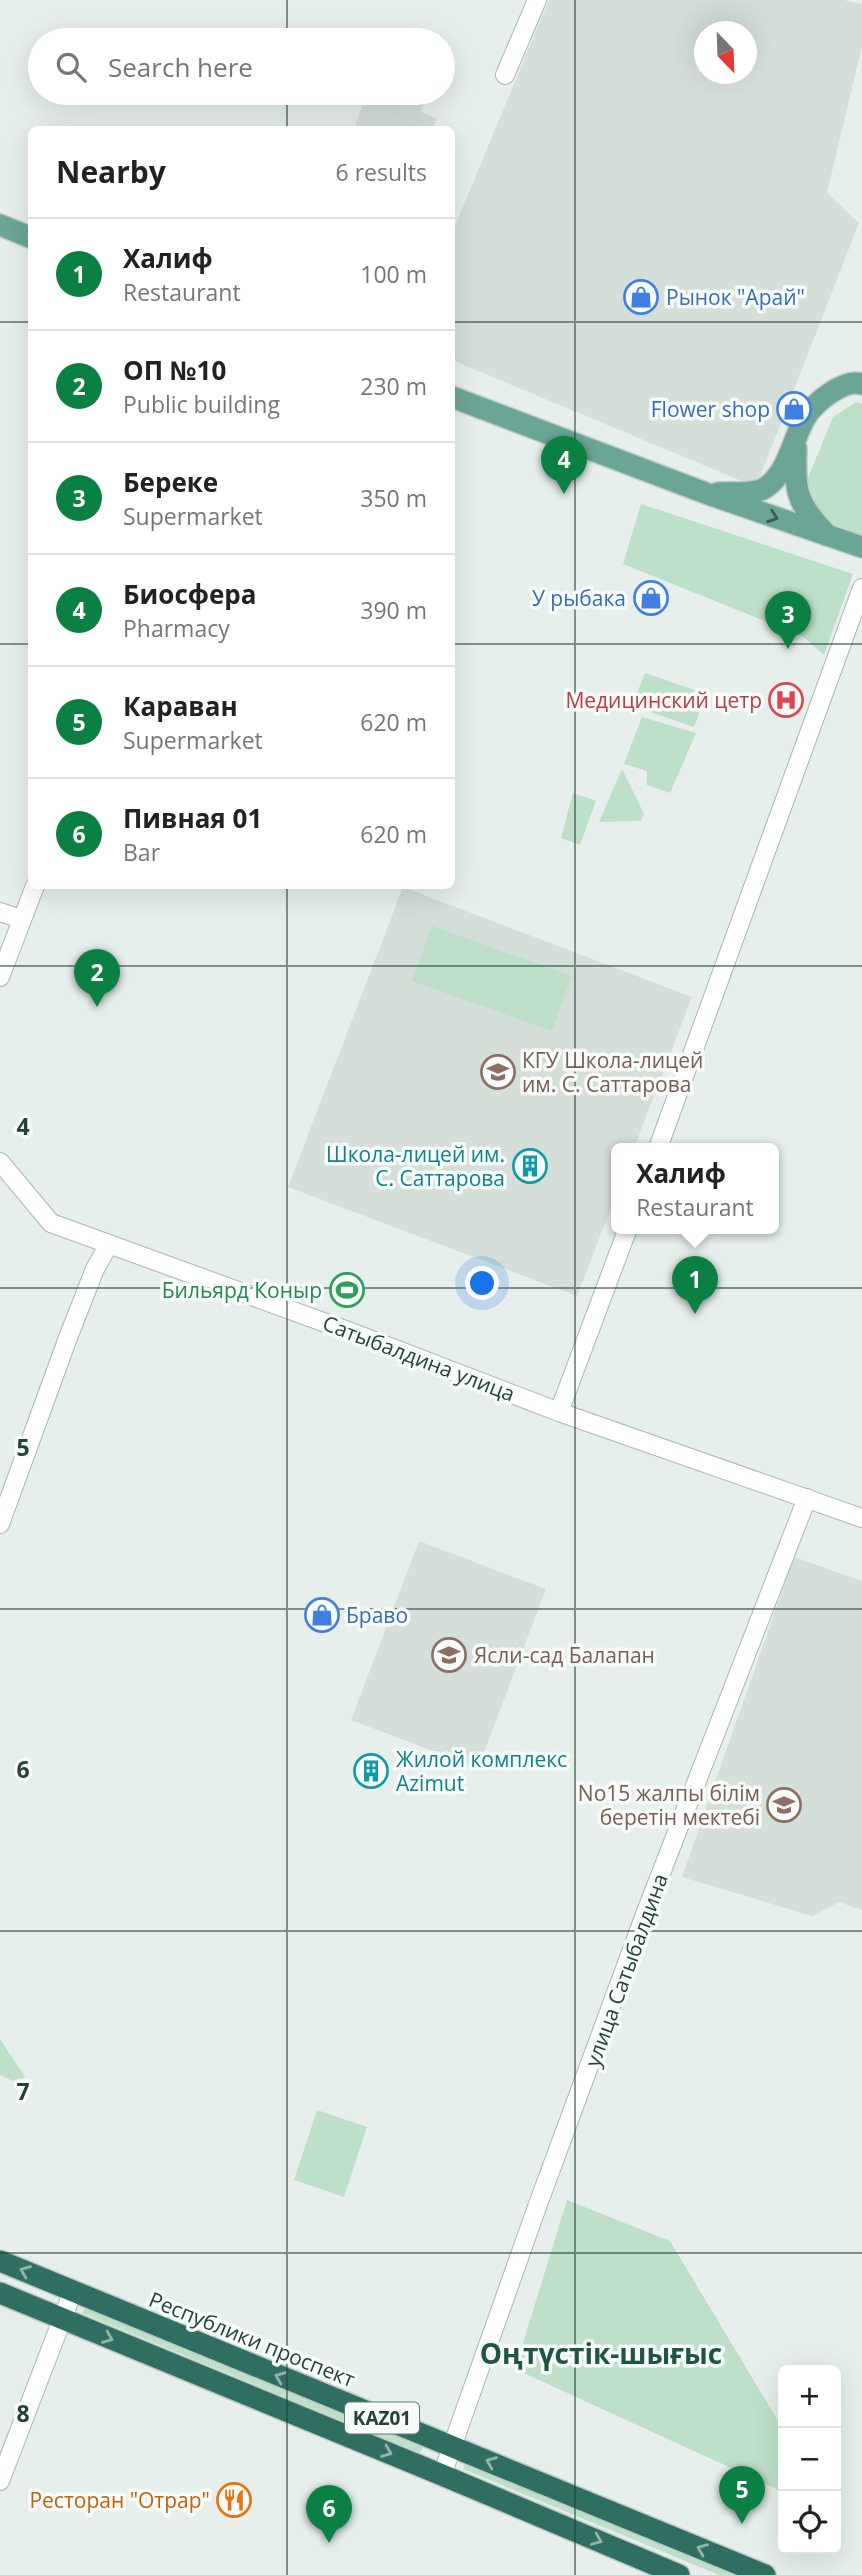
<!DOCTYPE html>
<meta charset="utf-8">
<style>
body{margin:0;font-family:"Open Sans",sans-serif;background:#f2f2f2;color:#222}
.controls{position:absolute;right:21px;bottom:21px;display:grid;overflow:hidden;border-radius:10px;box-shadow:0 7px 28px #0002}
.controls button{width:63px;height:63px;display:grid;place-items:center;padding:0;border:0;border-bottom:2px solid #e0e0e0;background:#fff;color:#222;font:35px sans-serif}
.compass{position:absolute;left:694px;top:21px;width:63px;height:63px;border-radius:50%;background:#fff;box-shadow:0 7px 28px #0002;rotate:157deg}
.you{position:absolute;left:483px;top:1284px;width:24px;height:24px;margin:-18px;border:5px solid #fff;border-radius:50%;background:#1a73e8;box-shadow:0 0 0 10px #1a73e833}
.badge{display:grid;place-items:center;width:46px;height:46px;border-radius:50%;background:#0b8043;color:#fff;font-size:23px;font-weight:700}
.pin{position:absolute;translate:-50% -58px;filter:drop-shadow(0 2px 4px #0008)}
.pin::after{content:'';position:absolute;top:37px;width:24px;height:21px;background:inherit;clip-path:polygon(0 0,100% 0,50% 100%)}
.popup{position:absolute;left:611px;top:1143px;width:168px;height:91px;box-sizing:border-box;display:grid;place-content:center;border-radius:10px;background:#fff;filter:drop-shadow(0 2px 5px #0005);font-size:23px;white-space:nowrap;color:#767676}
.popup b{font-size:26px;color:#222}
.popup::after{content:'';position:absolute;left:50%;top:100%;margin-left:-14px;border:14px solid transparent;border-top-color:#fff}
.list{margin:0;padding:0;list-style:none}
h2{display:flex;justify-content:space-between;align-items:center;height:91px;margin:0;padding:0 28px;font-size:30px}
h2 small{font-size:23px;font-weight:400;color:#767676}
.list li{display:grid;grid-template-columns:46px 1fr auto;gap:21px;align-items:center;box-sizing:border-box;height:112px;padding:0 28px;border-top:2px solid #e0e0e0}
.list b{display:block;font-size:26px;white-space:nowrap}
.list p{margin:0;font-size:23px;white-space:nowrap;color:#767676}
.list em{font-size:23px;font-style:normal;color:#767676}
.icon{flex:none;width:38px;height:38px;fill:none;stroke:currentColor;stroke-width:2;stroke-linecap:round;stroke-linejoin:round}
.map{position:relative;flex:none;width:862px;height:2575px;overflow:hidden}
.search{position:absolute;background:#fff;box-shadow:0 7px 28px #0002;left:28px;top:28px;width:427px;height:77px;display:flex;align-items:center;gap:18px;box-sizing:border-box;padding:0 24px;border-radius:38px;color:#767676;font-size:26px}
.panel{position:absolute;background:#fff;box-shadow:0 7px 28px #0002;left:28px;top:126px;width:427px;height:763px;border-radius:10px}
.map>svg:first-child{display:block}
.built{fill:#d4dfda;fill-rule:evenodd}
.green{fill:#bfe0c8}
.lines{fill:none;stroke-linecap:round;stroke-linejoin:round}
.minor-casing{stroke:#a8b8b2;stroke-width:20}
.major-casing{stroke:#c2cac8;stroke-width:24}
.highway-casing{stroke:#c2cac8;stroke-width:24}
.minor{stroke:#fff;stroke-width:18}
.major{stroke:#6aa596;stroke-width:21}
.highway{stroke:#2f6f62;stroke-width:21}
.oneway{stroke:#365b51}
.oneway2{stroke:#93b5ae}
.grid{fill:none;stroke:#24423a;stroke-width:2;stroke-opacity:0.55}
.labels{text-anchor:middle;dominant-baseline:central;stroke-width:7;stroke-linejoin:round;paint-order:stroke}
.shield{fill:#f7fbf9;stroke:#637a73;stroke-width:2}
.shield-label{font-size:19px;font-weight:bold;fill:#24423a}
.shop-label{font-size:21px;fill:#366cbe;stroke:#f7fbf9;text-anchor:start}
.health-label{font-size:21px;fill:#be3a42;stroke:#f7fbf9;text-anchor:end}
.education-label{font-size:21px;fill:#785e54;stroke:#f7fbf9;text-anchor:start}
.culture-label{font-size:21px;fill:#0d838f;stroke:#f7fbf9;text-anchor:end}
.leisure-label{font-size:21px;fill:#27864d;stroke:#f7fbf9;text-anchor:end}
.street-label{font-size:21px;fill:#24423a;stroke:#f7fbf9}
.food-label{font-size:21px;fill:#c56008;stroke:#f7fbf9;text-anchor:end}
.district-label{font-size:28px;font-weight:bold;fill:#1f5548;stroke:#f7fbf9}
.grid-label{font-size:23px;text-anchor:middle;font-weight:bold;fill:#24423a;stroke:#f7fbf9;stroke-width:7;stroke-linejoin:round;paint-order:stroke}
</style>
<div class="map">
<svg width="862" height="2575" viewBox="0 0 862 2575">
<rect width="100%" height="100%" fill="#e6efeb"/>
<g class="built">
<path d="M 549,0 L 844,0 L 862,4 L 862,46 L 827,193 L 859,223 L 756,487 L 452,360 L 452,233 ZM 704,32 L 746,32 L 746,74 L 704,74 Z"/>
<path d="M 373,93 L 394,93 L 424,103 L 421,112 L 437,118 L 432,129 L 354,129 L 365,98 L 371,100 Z"/>
<path d="M 403,887 L 692,997 L 634,1148 L 616,1148 L 616,1195 L 577,1296 L 288,1187 Z"/>
<path d="M 419,1541 L 546,1589 L 478,1768 L 351,1720 Z"/>
<path d="M 794,1557 L 862,1581 L 862,1910 L 839,1902 L 812,1916 L 682,1877 Z"/>
</g>
<g class="green">
<path d="M 856,402 L 862,404 L 862,535 L 833,524 L 812,507 L 805,485 L 833,417 Z"/>
<path d="M 641,504 L 853,574 L 824,655 L 802,636 L 623,564 Z"/>
<path d="M 645,673 L 706,694 L 694,727 L 632,706 Z"/>
<path d="M 642,717 L 696,733 L 670,793 L 647,785 L 647,771 L 624,764 Z"/>
<path d="M 622,769 L 644,814 L 641,821 L 599,822 Z"/>
<path d="M 573,793 L 596,801 L 580,845 L 561,838 Z"/>
<path d="M 432,926 L 572,976 L 552,1031 L 412,981 Z"/>
<path d="M 0,2039 L 25,2077 L 13,2081 L 0,2075 Z"/>
<path d="M 317,2110 L 367,2127 L 344,2197 L 294,2180 Z"/>
<path d="M 567,2200 L 670,2241 L 783,2429 L 783,2492 L 515,2369 Z"/>
<path d="M 85,2306 L 423,2446 L 420,2453 L 82,2313 Z"/>
<path d="M 466,2462 L 738,2575 L 719,2575 L 463,2469 Z"/>
</g>
<g class="lines">
<g class="minor-casing">
<g id="minor">
<path d="M 505,75 L 537,0"/>
<path d="M 0,912 L 21,919"/>
<path d="M 0,977 L 35,886"/>
<path d="M 658,1148 L 862,588"/>
<path d="M 0,1162 L 51,1223 L 348,1331 L 559,1412 L 862,1518"/>
<path d="M 559,1412 L 628,1228"/>
<path d="M 0,1524 L 69,1335 L 95,1269 L 109,1244"/>
<path d="M 442,2475 L 537,2207 L 647,1909 L 807,1498"/>
<path d="M 0,2481 L 73,2291"/>
</g>
</g>
<g class="major-casing">
<g id="major">
<path d="M 0,225 L 32,238"/>
<path d="M 452,397 L 708,494 L 862,547"/>
<path d="M 796,448 C 795,494 796,502 827,535"/>
<path d="M 718,493 C 732,492 753,495 765,488 C 788,473 792,441 805,418 C 814,403 844,378 862,384"/>
</g>
</g>
<g class="highway-casing">
<g id="highway">
<path d="M 0,2261 L 765,2575"/>
<path d="M 0,2293 L 442,2475 L 679,2575"/>
</g>
</g>
<use href="#minor" class="minor"/>
<use href="#major" class="major"/>
<use href="#highway" class="highway"/>
</g>
<defs><path id="oneway-chevron" d="M-2-3.5L2.5 0L-2 3.5" fill="none" stroke-width="1.6" stroke-linecap="round" stroke-linejoin="round" transform="scale(1.75)"/></defs>
<use class="oneway" href="#oneway-chevron" transform="translate(773 517) rotate(19)"/>
<g class="oneway2">
<use href="#oneway-chevron" transform="translate(25 2271) rotate(-158)"/>
<use href="#oneway-chevron" transform="translate(108 2338) rotate(22)"/>
<use href="#oneway-chevron" transform="translate(280 2377) rotate(-158)"/>
<use href="#oneway-chevron" transform="translate(387 2452) rotate(22)"/>
<use href="#oneway-chevron" transform="translate(491 2462) rotate(-158)"/>
<use href="#oneway-chevron" transform="translate(597 2540) rotate(23)"/>
<use href="#oneway-chevron" transform="translate(702 2549) rotate(-158)"/>
</g>
<path class="grid" d="M 287,0 L 287,40M 575,0 L 575,2575M 287,93 L 287,130M 0,322 L 32,322M 452,322 L 862,322M 0,644 L 32,644M 452,644 L 862,644M 287,886 L 287,2575M 0,966 L 862,966M 0,1288 L 862,1288M 0,1609 L 862,1609M 0,1931 L 862,1931M 0,2253 L 862,2253"/>
<defs>
<g id="shop-ring" transform="scale(1.75)"><circle r="9.5" fill="#f7fbf9" stroke="#3f7fe0" stroke-width="1.5"/><path d="M-5-2.5h2.3a2.7 3.5 0 0 1 5.4 0H5L5.5 6h-11ZM-1.5-2.5h3a1.5 2.3 0 0 0-3 0Z" fill="#3f7fe0"/></g>
<g id="hospital-ring" transform="scale(1.75)"><circle r="9.5" fill="#f7fbf9" stroke="#e0444e" stroke-width="1.5"/><path d="M-5-5h3v3.5h4V-5h3V5h-3V1.5h-4V5h-3Z" fill="#e0444e"/></g>
<g id="school-ring" transform="scale(1.75)"><circle r="9.5" fill="#f7fbf9" stroke="#8d6e63" stroke-width="1.5"/><path d="M0-5L7-2L0 1L-7-2ZM-4 1L0 2.5L4 1V4Q0 6-4 4Z" fill="#8d6e63"/></g>
<g id="building-ring" transform="scale(1.75)"><circle r="9.5" fill="#f7fbf9" stroke="#0f9aa8" stroke-width="1.5"/><path d="M-4-6H4V6H1V3H-1V6H-4ZM-2.5-4.3h1.7v1.8h-1.7ZM.8-4.3h1.7v1.8H.8ZM-2.5-1h1.7V.8h-1.7ZM.8-1h1.7V.8H.8Z" fill="#0f9aa8"/></g>
<g id="stadium-ring" transform="scale(1.75)"><circle r="9.5" fill="#f7fbf9" stroke="#2e9e5b" stroke-width="1.5"/><path d="M0-5a6.5 5 0 1 0 0 10a6.5 5 0 1 0 0-10ZM-3.5-1.8h7v3.6h-7Z" fill="#2e9e5b"/></g>
<g id="restaurant-ring" transform="scale(1.75)"><circle r="9.5" fill="#f7fbf9" stroke="#e8710a" stroke-width="1.5"/><path d="M-5-6h1v4h1v-4h1v4h1v-4h1v5L-1.5 .5V6h-2V.5L-5-1ZM5-6V6H3V1.5H1.5Q1.5-4 5-6Z" fill="#e8710a"/></g>
</defs>
<g fill-rule="evenodd">
<use href="#shop-ring" x="641" y="297"/>
<use href="#shop-ring" x="794" y="409"/>
<use href="#shop-ring" x="651" y="598"/>
<use href="#hospital-ring" x="786" y="700"/>
<use href="#school-ring" x="498" y="1072"/>
<use href="#building-ring" x="530" y="1166"/>
<use href="#stadium-ring" x="347" y="1290"/>
<use href="#shop-ring" x="322" y="1615"/>
<use href="#school-ring" x="449" y="1655"/>
<use href="#building-ring" x="371" y="1771"/>
<use href="#school-ring" x="784" y="1805"/>
<use href="#restaurant-ring" x="234" y="2500"/>
</g>
<g class="labels">
<rect class="shield" x="345" y="2402.5" width="74" height="31" rx="5"/>
<g class="shield-label">
<text x="382" y="2418">KАZ01</text>
</g>
<g class="shop-label">
<text x="666" y="297">Рынок "Арай"</text>
<text x="770" y="409" text-anchor="end">Flower shop</text>
<text x="626" y="598" text-anchor="end">У рыбака</text>
<text x="346" y="1615">Браво</text>
</g>
<g class="health-label">
<text x="762" y="700">Медицинский цетр</text>
</g>
<g class="education-label">
<text x="522" y="1060">КГУ Школа-лицей<tspan x="522" dy="24">им. С. Саттарова</tspan></text>
<text x="474" y="1655">Ясли-сад Балапан</text>
<text x="760" y="1793" text-anchor="end">No15 жалпы білім<tspan x="760" dy="24">беретін мектебі</tspan></text>
</g>
<g class="culture-label">
<text x="505" y="1154">Школа-лицей им.<tspan x="505" dy="24">С. Саттарова</tspan></text>
<text x="396" y="1759" text-anchor="start">Жилой комплекс<tspan x="396" dy="24">Azimut</tspan></text>
</g>
<g class="leisure-label">
<text x="322" y="1290">Бильярд Коныр</text>
</g>
<g class="street-label">
<text transform="translate(419 1358) rotate(21)">Сатыбалдина улица</text>
<text transform="translate(626 1970) rotate(-70)">улица Сатыбалдина</text>
<text transform="translate(252 2339) rotate(22)">Республики проспект</text>
</g>
<g class="food-label">
<text x="210" y="2500">Ресторан "Отрар"</text>
</g>
<g class="district-label">
<text x="601" y="2353">Оңтүстік-шығыс</text>
</g>
</g>
<g class="grid-label">
<text x="23" y="1135">4</text>
<text x="23" y="1456">5</text>
<text x="23" y="1778">6</text>
<text x="23" y="2100">7</text>
<text x="23" y="2422">8</text>
</g>
</svg>
<div class="controls">
<button>+</button>
<button>−</button>
<button><svg class="icon" aria-label="locate" viewBox="0 0 24 24"><circle cx="12" cy="12" r="6"/><path d="M12 2v4M12 18v4M2 12h4M18 12h4"/></svg></button>
</div>
<svg class="compass" viewBox="-18 -18 36 36"><path d="M0-13l5 13h-10z" fill="#e53935"/><path d="M0 13l5-13h-10z" fill="#767676"/></svg>
<div class="you"></div>
<div class="pin badge" style="left:695px;top:1314px">1</div>
<div class="popup"><b>Халиф</b>Restaurant</div>
<div class="pin badge" style="left:97px;top:1007px">2</div>
<div class="pin badge" style="left:788px;top:649px">3</div>
<div class="pin badge" style="left:564px;top:494px">4</div>
<div class="pin badge" style="left:742px;top:2524px">5</div>
<div class="pin badge" style="left:329px;top:2543px">6</div>
<div class="search"><svg class="icon" aria-label="search" viewBox="0 0 24 24"><circle cx="10" cy="10" r="6"/><path d="M15 15l6 6"/></svg>Search here</div>
<section class="panel">
<h2>Nearby<small>6 results</small></h2>
<ul class="list">
<li><span class="badge">1</span><div><b>Халиф</b><p>Restaurant</p></div><em>100 m</em></li>
<li><span class="badge">2</span><div><b>ОП №10</b><p>Public building</p></div><em>230 m</em></li>
<li><span class="badge">3</span><div><b>Береке</b><p>Supermarket</p></div><em>350 m</em></li>
<li><span class="badge">4</span><div><b>Биосфера</b><p>Pharmacy</p></div><em>390 m</em></li>
<li><span class="badge">5</span><div><b>Караван</b><p>Supermarket</p></div><em>620 m</em></li>
<li><span class="badge">6</span><div><b>Пивная 01</b><p>Bar</p></div><em>620 m</em></li>
</ul>
</section>
</div>
